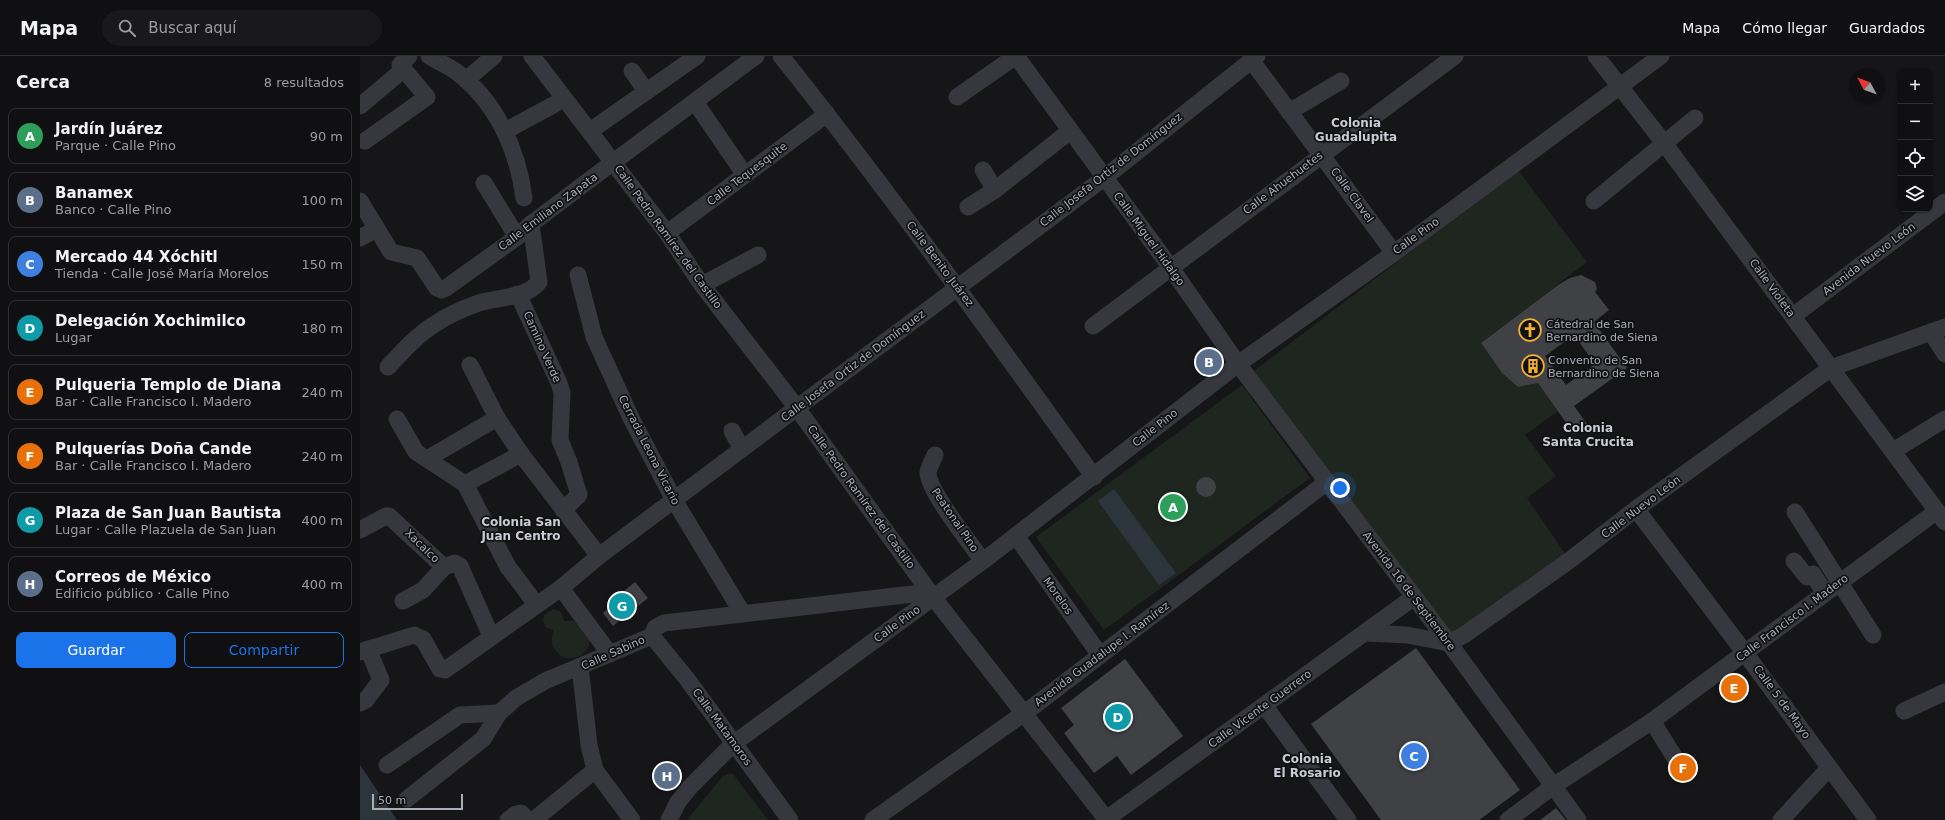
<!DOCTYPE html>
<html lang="es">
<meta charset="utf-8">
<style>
body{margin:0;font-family:"DejaVu Sans",sans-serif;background:#19191b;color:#f1f3f6}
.controls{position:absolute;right:12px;top:12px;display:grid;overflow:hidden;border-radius:8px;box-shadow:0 1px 3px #0004}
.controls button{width:36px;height:36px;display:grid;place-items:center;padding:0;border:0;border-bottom:1px solid #303032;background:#101012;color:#f1f3f6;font:20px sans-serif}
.compass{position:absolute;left:1489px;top:12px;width:36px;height:36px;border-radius:50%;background:#101012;box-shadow:0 1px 3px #0004;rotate:311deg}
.scale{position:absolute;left:12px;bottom:10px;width:91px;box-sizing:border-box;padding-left:4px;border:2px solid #a8adb8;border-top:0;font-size:11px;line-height:14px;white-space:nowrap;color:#a8adb8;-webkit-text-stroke:3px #111113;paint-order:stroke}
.you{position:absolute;left:980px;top:432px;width:14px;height:14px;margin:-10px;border:3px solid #fff;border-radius:50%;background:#1a73e8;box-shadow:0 0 0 6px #1a73e833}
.badge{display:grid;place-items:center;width:26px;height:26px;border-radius:50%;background:#1a73e8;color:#fff;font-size:13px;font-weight:700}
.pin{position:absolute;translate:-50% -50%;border:2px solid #fff;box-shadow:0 1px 4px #0006}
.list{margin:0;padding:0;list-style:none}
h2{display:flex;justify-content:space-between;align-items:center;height:52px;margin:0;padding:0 16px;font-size:17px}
h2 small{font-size:13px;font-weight:400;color:#9c9d9f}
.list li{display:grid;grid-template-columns:26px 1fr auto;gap:12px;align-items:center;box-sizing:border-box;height:56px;margin:0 8px 8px;padding:0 8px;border:1px solid #303032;border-radius:8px}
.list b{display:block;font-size:15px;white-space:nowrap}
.list p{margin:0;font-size:13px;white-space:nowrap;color:#9c9d9f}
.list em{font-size:13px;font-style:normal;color:#9c9d9f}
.actions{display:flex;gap:8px;padding:12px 16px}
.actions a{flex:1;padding:9px 0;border:1px solid #1a73e8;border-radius:8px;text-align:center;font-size:14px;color:#1a73e8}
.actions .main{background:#1a73e8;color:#fff}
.icon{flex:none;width:22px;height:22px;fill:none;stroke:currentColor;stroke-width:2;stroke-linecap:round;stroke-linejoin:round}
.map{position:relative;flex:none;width:1585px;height:764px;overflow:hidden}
header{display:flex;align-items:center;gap:24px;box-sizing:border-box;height:56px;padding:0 20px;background:#101012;border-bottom:1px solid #303032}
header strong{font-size:19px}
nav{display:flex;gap:22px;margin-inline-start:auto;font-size:14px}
.search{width:280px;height:36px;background:#19191b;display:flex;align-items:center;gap:10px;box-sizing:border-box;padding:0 14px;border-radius:22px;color:#9c9d9f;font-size:15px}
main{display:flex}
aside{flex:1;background:#101012}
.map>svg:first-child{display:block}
.green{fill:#1e261f}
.water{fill:#2c353c}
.building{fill:#404145;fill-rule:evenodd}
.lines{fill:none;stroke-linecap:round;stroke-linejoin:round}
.minor{stroke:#37383d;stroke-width:17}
.labels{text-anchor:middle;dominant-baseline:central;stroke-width:3.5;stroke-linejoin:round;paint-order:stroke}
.street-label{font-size:11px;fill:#a8adb8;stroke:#111113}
.poi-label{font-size:11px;fill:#a8adb8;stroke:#111113;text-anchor:start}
.neighbourhood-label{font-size:12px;font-weight:bold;fill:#c9ccd4;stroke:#111113}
</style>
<header>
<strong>Mapa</strong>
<div class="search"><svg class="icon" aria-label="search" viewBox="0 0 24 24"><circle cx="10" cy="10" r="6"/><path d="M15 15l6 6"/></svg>Buscar aquí</div>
<nav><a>Mapa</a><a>Cómo llegar</a><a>Guardados</a></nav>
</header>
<main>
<aside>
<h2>Cerca<small>8 resultados</small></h2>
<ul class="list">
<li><span class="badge" style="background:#2e9e5b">A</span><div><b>Jardín Juárez</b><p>Parque · Calle Pino</p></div><em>90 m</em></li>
<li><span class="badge" style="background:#5c6f8a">B</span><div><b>Banamex</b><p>Banco · Calle Pino</p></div><em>100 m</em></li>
<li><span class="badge" style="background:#3f7fe0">C</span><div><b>Mercado 44 Xóchitl</b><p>Tienda · Calle José María Morelos</p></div><em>150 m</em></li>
<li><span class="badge" style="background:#0f9aa8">D</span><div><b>Delegación Xochimilco</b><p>Lugar</p></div><em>180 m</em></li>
<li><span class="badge" style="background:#e8710a">E</span><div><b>Pulqueria Templo de Diana</b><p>Bar · Calle Francisco I. Madero</p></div><em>240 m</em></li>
<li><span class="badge" style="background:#e8710a">F</span><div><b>Pulquerías Doña Cande</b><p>Bar · Calle Francisco I. Madero</p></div><em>240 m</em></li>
<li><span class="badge" style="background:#0f9aa8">G</span><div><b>Plaza de San Juan Bautista</b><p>Lugar · Calle Plazuela de San Juan</p></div><em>400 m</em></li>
<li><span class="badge" style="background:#5c6f8a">H</span><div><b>Correos de México</b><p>Edificio público · Calle Pino</p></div><em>400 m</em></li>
</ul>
<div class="actions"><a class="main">Guardar</a><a>Compartir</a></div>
</aside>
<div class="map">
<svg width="1585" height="764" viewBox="0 0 1585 764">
<rect width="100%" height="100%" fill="#161618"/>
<g class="green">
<path d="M 1158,114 L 1227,206 L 1121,287 L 1143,318 L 1158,331 L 1178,327 L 1198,355 L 1165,379 L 1196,420 L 1167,442 L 1206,499 L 1091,581 L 894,315 Z"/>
<path d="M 882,329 L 950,422 L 744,574 L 676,481 Z"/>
<path d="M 194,553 L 201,556 L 204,565 L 217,565 L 230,584 C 228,599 216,605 202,601 C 193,594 189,586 194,574 L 185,571 L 183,564 L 185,558 Z"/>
<path d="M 371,717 L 374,719 L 408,764 L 327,764 L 363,720 Z"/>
</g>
<g class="water">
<path d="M 754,433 L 816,517 L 799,529 L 738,445 Z"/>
<path d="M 0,709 L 37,764 L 0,764 Z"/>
</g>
<g class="building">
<path d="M 1221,219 L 1235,226 L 1237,233 L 1235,236 L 1249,254 L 1234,266 L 1267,312 L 1214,350 L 1227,368 L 1214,378 L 1178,327 L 1158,331 L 1142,317 L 1121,287 L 1198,229 L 1210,222 ZM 1214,279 L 1235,308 L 1206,329 L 1185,300 Z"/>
<circle cx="846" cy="431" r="10"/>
<path d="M 275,526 L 288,542 L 253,570 L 243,557 L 253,548 L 251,546 Z"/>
<path d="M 1056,592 L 1160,734 L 1119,764 L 1021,764 L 951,668 Z"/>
<path d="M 765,603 L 823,680 L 771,719 L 757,700 L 734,717 L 704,677 L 714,669 L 701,652 Z"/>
<path d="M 1196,752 L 1206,764 L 1180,764 Z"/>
</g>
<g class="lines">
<g class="minor">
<path d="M 69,0 C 78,6 89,10 98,17 C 137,47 158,95 164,142"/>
<path d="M 172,0 L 307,177 L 342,229 L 437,352 L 573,541 L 747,764"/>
<path d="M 421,0 C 530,137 632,279 734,421"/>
<path d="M 656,0 L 811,212 L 878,308 L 1089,587 L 1218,764"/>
<path d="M 1236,0 L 1304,87 L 1585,466"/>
<path d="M 891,4 L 1034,197"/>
<path d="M 272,15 L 286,35"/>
<path d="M 106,24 L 134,0"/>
<path d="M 597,41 L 656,0"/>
<path d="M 335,46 L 385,119"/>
<path d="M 0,50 L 44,13"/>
<path d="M 929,56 L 981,25"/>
<path d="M 145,75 L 195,48"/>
<path d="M 230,75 L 337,0"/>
<path d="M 5,85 L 67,41 L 40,9 L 49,0"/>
<path d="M 623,114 L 635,134"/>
<path d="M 124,127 L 157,181"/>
<path d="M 0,145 L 31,196 L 57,202 L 77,232 L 81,234 L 86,232 L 157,181 L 171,168 L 252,107 L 396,0"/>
<path d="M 1234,145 L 1335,62"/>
<path d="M 608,151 L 635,134 L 710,75"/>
<path d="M 307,177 L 467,58"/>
<path d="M 0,182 L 16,173"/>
<path d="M 218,219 L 234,281 L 271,362 L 314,444 L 383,558"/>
<path d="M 342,229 L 398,199"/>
<path d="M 158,238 L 199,327 L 202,337 L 200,384 L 209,406 L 219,439 L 203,454"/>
<path d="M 1433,260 L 1585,146"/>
<path d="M 733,270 L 1095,0"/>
<path d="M 1571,276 L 1585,298"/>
<path d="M 110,309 L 137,362 L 161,398 L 239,500"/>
<path d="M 28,311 C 42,296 57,279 75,268 C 87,260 102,253 116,248 C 135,241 166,243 179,226 L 171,168"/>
<path d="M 37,363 L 56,396 L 105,428 L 148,511 L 176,548"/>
<path d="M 372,375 L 382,393"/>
<path d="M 1533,395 L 1585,363"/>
<path d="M 575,399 C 573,404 569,411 568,416 C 567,433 612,490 623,505"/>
<path d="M 67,403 L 137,362"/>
<path d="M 105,428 L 161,398"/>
<path d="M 1276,453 L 1385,597 L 1508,764"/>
<path d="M 1435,456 L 1513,579"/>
<path d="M 0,474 L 26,460 L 29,460 L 84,511 L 95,507 L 100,510 L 131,580"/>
<path d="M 656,480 L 740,599"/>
<path d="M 1434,505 L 1447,521 L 1453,518 L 1464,536"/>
<path d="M 201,532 L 250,598"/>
<path d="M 43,545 L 63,534 L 84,511"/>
<path d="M 1006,577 L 1047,579 L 1089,587 L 1104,579 L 1210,504 L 1276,453 L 1471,312 L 1585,271"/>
<path d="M 292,580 L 327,623 L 430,764"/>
<path d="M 0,596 L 54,579 L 63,583 L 80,613 L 85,614 L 201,532 L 239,500 L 744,122 L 897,0"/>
<path d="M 220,611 L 229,689 L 235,714 L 272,764"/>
<path d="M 0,647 L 6,644 L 21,624 L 8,593"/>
<path d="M 904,649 L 988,764"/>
<path d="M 1544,655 L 1585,636"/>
<path d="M 1292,665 L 1325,718"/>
<path d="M 27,709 L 100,659 L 139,657"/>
<path d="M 47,743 L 123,683 L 139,657 L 156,642 L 185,625 L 292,580 L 295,572 L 304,567 L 570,536"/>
<path d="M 148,764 L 156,758 L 161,757 L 168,764 L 175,763 L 235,714"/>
<path d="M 309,764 L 318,746 L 330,731 L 373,688 L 623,505 L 878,308 L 1034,197 L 1301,0"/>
<path d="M 513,764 L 674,650 L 967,426"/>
<path d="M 745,764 L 1054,541"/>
<path d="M 1148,764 L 1192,731 L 1292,665 L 1577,455"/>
<path d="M 1421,764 L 1469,712"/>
</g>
</g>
<defs>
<g id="church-ring" transform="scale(1.15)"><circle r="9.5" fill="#111113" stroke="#f2b134" stroke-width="1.5"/><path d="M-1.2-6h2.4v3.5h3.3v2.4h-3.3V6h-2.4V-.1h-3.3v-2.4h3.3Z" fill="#f2b134"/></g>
<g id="building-ring" transform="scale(1.15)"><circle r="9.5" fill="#111113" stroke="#f2b134" stroke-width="1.5"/><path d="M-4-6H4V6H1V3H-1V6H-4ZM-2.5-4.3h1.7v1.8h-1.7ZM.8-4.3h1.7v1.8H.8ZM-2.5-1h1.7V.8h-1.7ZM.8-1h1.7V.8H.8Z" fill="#f2b134"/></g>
</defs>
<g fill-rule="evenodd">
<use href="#church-ring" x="1170" y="274"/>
<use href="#building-ring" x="1173" y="310"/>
</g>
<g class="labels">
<g class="street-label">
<text transform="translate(751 114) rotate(-38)">Calle Josefa Ortiz de Domínguez</text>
<text transform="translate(387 118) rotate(-37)">Calle Tequesquite</text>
<text transform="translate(923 127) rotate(-37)">Calle Ahuehuetes</text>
<text transform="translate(992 139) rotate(54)">Calle Clavel</text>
<text transform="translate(188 156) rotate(-37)">Calle Emiliano Zapata</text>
<text transform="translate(1056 180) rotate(-36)">Calle Pino</text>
<text transform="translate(308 181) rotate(54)">Calle Pedro Ramírez del Castillo</text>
<text transform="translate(789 183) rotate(54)">Calle Miguel Hidalgo</text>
<text transform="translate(1509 203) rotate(-37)">Avenida Nuevo León</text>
<text transform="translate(580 208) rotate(53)">Calle Benito Juárez</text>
<text transform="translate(1412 232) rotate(54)">Calle Violeta</text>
<text transform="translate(182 291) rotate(66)">Camino Verde</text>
<text transform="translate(493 310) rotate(-37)">Calle Josefa Ortiz de Domínguez</text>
<text transform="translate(795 372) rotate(-38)">Calle Pino</text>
<text transform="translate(289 394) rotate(63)">Cerrada Leona Vicario</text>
<text transform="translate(501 441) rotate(54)">Calle Pedro Ramírez del Castillo</text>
<text transform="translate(1281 451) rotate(-37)">Calle Nuevo León</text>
<text transform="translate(595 464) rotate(56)">Peatonal Pino</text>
<text transform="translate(62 490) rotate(44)">Xacalco</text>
<text transform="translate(1049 535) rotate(53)">Avenida 16 de Septiembre</text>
<text transform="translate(698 540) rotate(55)">Morelos</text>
<text transform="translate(1432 562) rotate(-37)">Calle Francisco I. Madero</text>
<text transform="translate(537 568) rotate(-36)">Calle Pino</text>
<text transform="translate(253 597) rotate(-24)">Calle Sabino</text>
<text transform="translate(742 598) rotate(-37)">Avenida Guadalupe I. Ramírez</text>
<text transform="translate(1422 646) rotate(54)">Calle 5 de Mayo</text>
<text transform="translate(900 653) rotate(-36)">Calle Vicente Guerrero</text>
<text transform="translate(362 671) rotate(54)">Calle Matamoros</text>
</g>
<g class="poi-label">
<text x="1186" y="268">Cátedral de San<tspan x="1186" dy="13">Bernardino de Siena</tspan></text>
<text x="1188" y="304">Convento de San<tspan x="1188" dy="13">Bernardino de Siena</tspan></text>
</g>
<g class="neighbourhood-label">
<text x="996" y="67">Colonia<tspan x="996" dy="14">Guadalupita</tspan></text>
<text x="1228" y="372">Colonia<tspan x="1228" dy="14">Santa Crucita</tspan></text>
<text x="161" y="466">Colonia San<tspan x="161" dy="14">Juan Centro</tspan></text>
<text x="947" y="703">Colonia<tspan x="947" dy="14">El Rosario</tspan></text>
</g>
</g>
</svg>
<div class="controls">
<button>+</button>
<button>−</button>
<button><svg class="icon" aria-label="locate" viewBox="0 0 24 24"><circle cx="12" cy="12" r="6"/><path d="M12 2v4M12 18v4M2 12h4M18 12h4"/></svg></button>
<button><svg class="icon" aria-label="layers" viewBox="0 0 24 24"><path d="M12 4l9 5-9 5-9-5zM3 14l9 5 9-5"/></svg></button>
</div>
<svg class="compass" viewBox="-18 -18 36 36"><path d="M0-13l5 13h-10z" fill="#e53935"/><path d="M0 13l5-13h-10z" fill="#9c9d9f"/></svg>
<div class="scale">50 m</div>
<div class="you"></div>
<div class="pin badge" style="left:813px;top:451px;background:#2e9e5b">A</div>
<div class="pin badge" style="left:849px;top:306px;background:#5c6f8a">B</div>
<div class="pin badge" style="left:1054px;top:700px;background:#3f7fe0">C</div>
<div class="pin badge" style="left:758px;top:661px;background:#0f9aa8">D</div>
<div class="pin badge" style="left:1374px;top:632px;background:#e8710a">E</div>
<div class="pin badge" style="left:1323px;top:712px;background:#e8710a">F</div>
<div class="pin badge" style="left:262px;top:550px;background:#0f9aa8">G</div>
<div class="pin badge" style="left:307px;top:720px;background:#5c6f8a">H</div>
</div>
</main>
